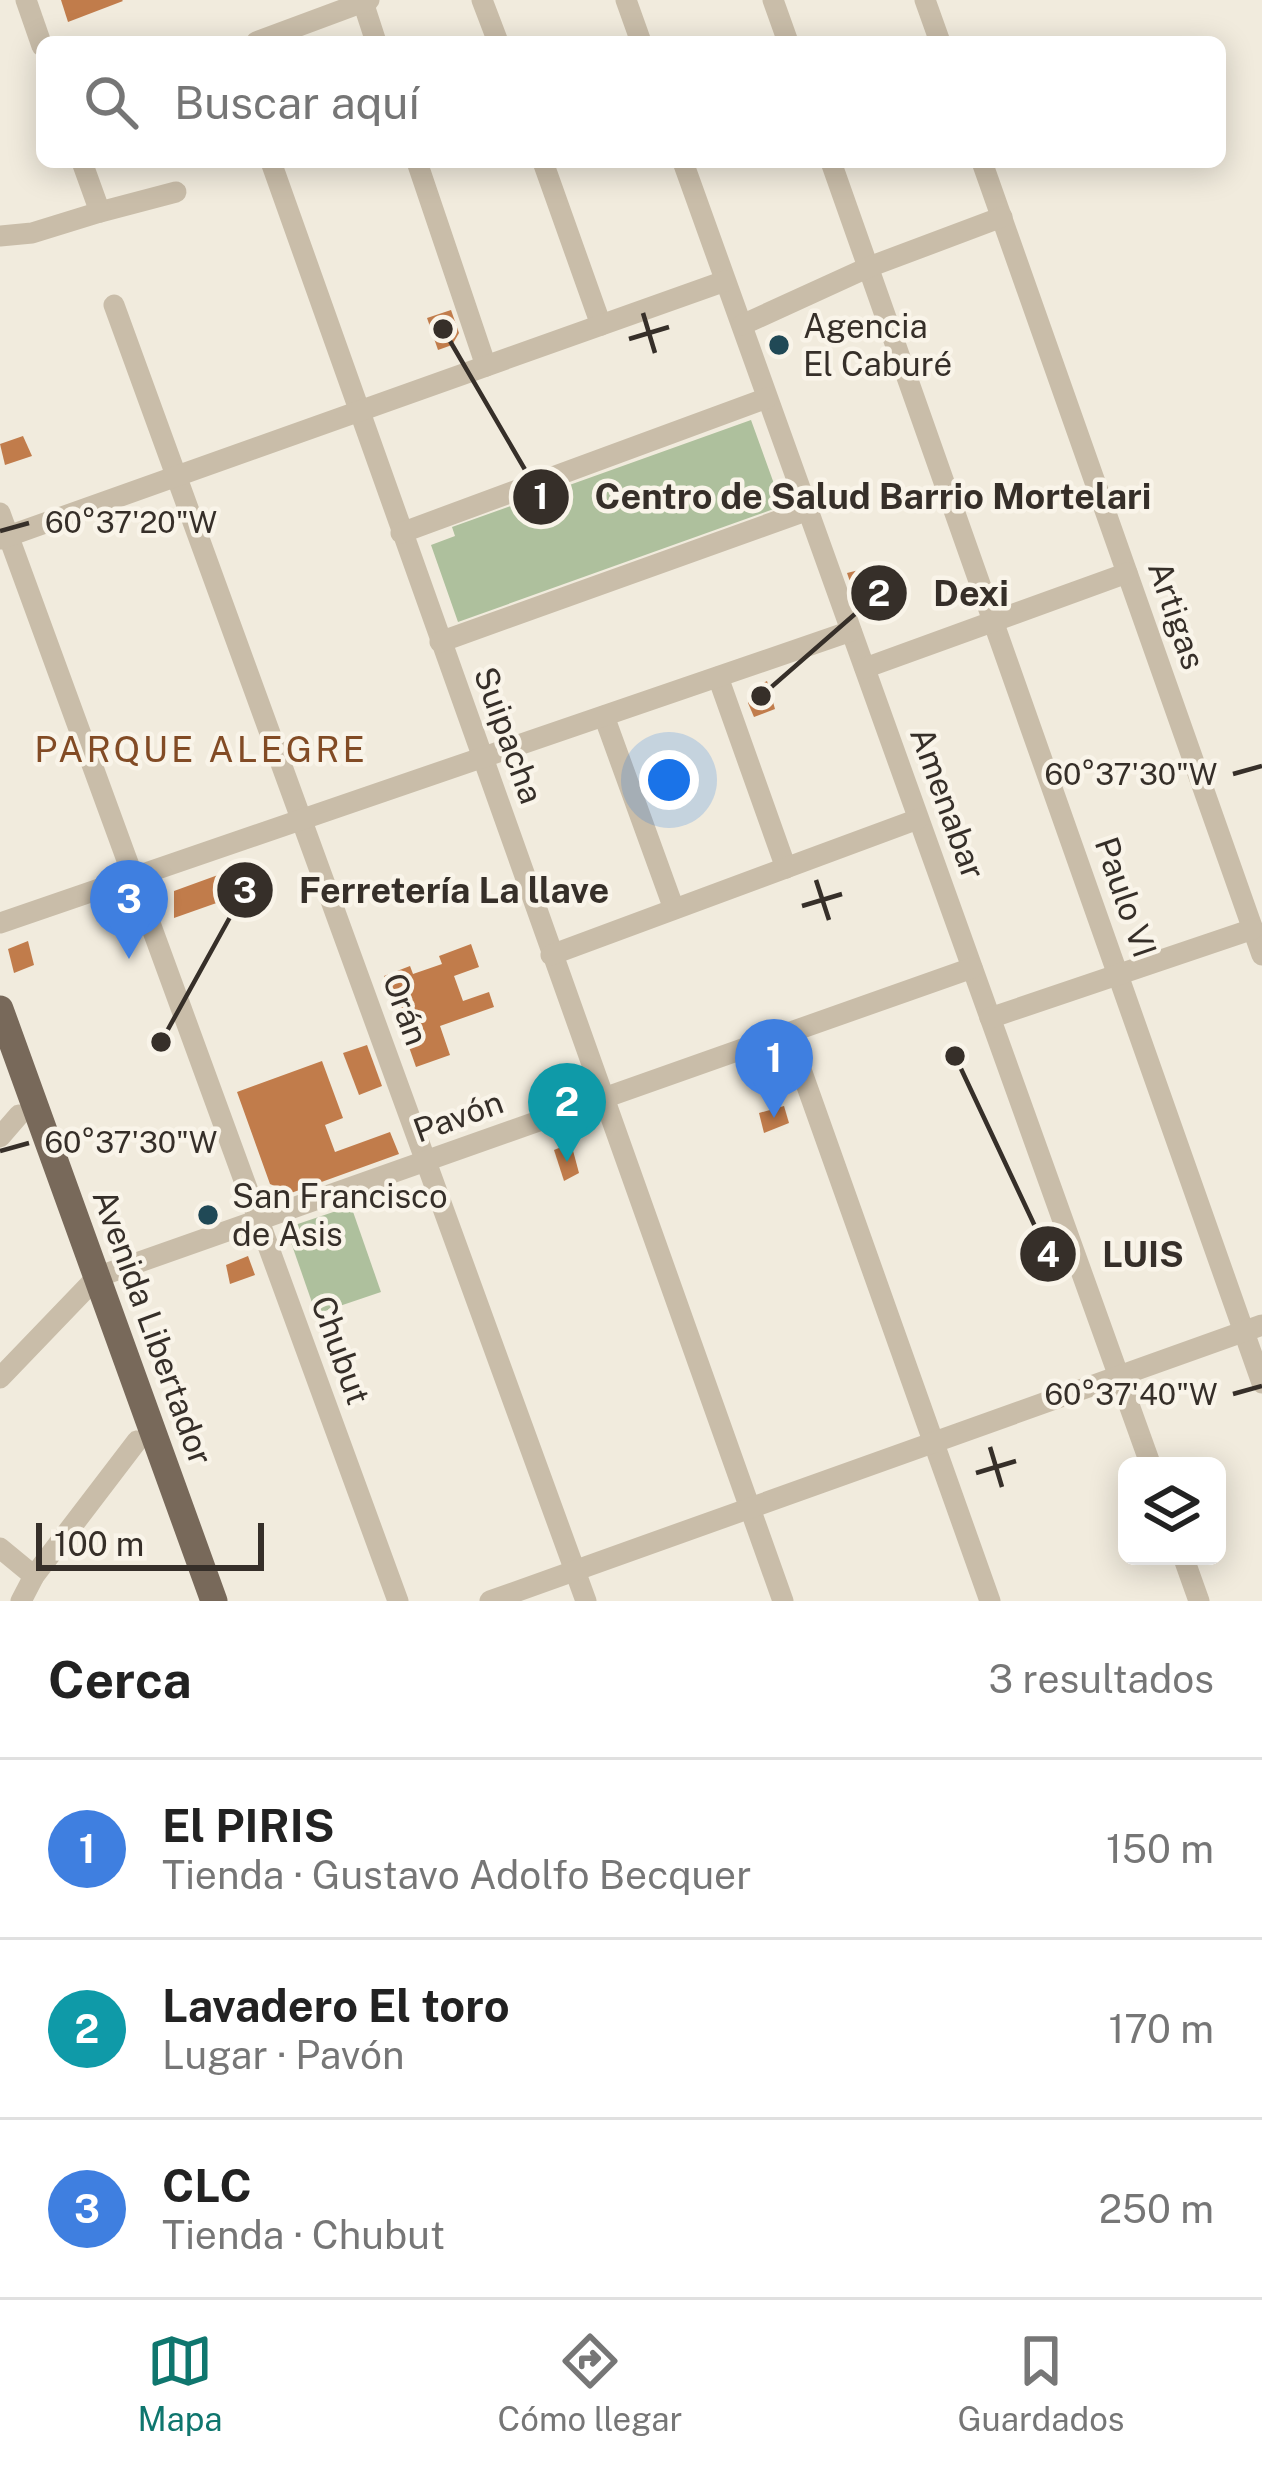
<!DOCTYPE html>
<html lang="es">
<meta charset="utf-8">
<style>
body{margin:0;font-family:"Public Sans",sans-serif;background:#f2f2f2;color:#222}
.controls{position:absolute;right:36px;bottom:36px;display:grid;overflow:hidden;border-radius:18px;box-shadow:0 6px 30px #0003}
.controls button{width:108px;height:108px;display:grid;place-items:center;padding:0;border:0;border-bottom:3px solid #e0e0e0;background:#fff;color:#222;font:60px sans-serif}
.scale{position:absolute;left:36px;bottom:30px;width:228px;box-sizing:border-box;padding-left:12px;border:6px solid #362f29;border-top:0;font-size:33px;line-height:42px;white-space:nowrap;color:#362f29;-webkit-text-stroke:9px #f9f4e9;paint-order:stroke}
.you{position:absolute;left:669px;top:780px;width:42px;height:42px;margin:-30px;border:9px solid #fff;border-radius:50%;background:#1a73e8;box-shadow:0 0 0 18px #1a73e833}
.badge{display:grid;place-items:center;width:78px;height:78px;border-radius:50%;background:#0f766e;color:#fff;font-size:39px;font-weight:700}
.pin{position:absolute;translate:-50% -99px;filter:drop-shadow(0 3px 6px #0008)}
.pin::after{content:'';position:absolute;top:63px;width:42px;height:36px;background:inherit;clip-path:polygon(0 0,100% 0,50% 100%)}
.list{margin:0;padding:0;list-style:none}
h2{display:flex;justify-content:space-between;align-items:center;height:156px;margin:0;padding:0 48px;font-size:51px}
h2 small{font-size:39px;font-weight:400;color:#767676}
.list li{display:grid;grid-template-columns:78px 1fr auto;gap:36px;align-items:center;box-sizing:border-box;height:180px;padding:0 48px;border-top:3px solid #e0e0e0}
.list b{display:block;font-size:45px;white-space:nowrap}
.list p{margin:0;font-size:39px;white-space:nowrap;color:#767676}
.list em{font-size:39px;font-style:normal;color:#767676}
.icon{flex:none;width:66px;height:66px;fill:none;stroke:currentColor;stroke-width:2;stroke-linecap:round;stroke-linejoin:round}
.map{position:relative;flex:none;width:1262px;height:1601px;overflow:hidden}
.search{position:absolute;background:#fff;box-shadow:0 6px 30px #0003;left:36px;right:36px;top:36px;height:132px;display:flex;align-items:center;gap:30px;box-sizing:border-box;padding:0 42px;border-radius:18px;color:#767676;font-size:45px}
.sheet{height:696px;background:#fff}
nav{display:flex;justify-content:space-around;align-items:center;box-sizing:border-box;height:168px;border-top:3px solid #e0e0e0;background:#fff;font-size:33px;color:#767676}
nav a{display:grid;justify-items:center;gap:6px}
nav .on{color:#0f766e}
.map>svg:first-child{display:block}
.green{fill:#aec09d}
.building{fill:#c17c4b}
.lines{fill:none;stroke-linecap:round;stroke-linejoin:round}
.minor{stroke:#c9bda9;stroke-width:21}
.major{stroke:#78695a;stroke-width:27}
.ticks{fill:none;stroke:#362f29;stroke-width:4.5}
.poi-dot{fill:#204956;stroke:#f9f4e9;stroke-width:4.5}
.labels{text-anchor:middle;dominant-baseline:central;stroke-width:9;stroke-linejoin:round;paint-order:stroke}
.poi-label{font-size:33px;fill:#362f29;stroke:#f9f4e9;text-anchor:start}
.street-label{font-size:33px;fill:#362f29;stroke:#f9f4e9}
.neighbourhood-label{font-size:36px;letter-spacing:3px;fill:#824b25;stroke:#f9f4e9}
.ticks-label{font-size:30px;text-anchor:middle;fill:#362f29;stroke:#f9f4e9;stroke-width:9;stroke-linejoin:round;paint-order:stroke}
.leader{fill:none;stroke:#362f29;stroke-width:4.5}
.callout-dot{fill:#362f29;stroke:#f9f4e9;stroke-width:4.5}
.mark-label{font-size:36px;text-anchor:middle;font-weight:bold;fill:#fff}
.callout-label{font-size:36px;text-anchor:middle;font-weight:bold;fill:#362f29;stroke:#f9f4e9;stroke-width:9;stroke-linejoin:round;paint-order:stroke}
</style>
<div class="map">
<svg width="1262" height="1601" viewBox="0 0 1262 1601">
<rect width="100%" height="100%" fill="#f1ebdd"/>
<g class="green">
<path d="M 751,420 L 782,506 L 458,622 L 431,545 L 455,536 L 452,527 Z"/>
<path d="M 351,1206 L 381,1292 L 316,1314 L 286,1228 Z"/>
</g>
<g class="building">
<path d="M 61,0 L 122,0 L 123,1 L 68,22 Z"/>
<path d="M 451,310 L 459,333 L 452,345 L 438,350 L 427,318 Z"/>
<path d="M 23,436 L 32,456 L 5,465 L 0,444 Z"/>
<path d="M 879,565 L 886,585 L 855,596 L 847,573 Z"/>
<path d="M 767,681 L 775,709 L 754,717 L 748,703 L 753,688 Z"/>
<path d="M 218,875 L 225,900 L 174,918 L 174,891 Z"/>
<path d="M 28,941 L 34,965 L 14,973 L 8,949 Z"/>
<path d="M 471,944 L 479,967 L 454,976 L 463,1001 L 489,992 L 494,1007 L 440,1026 L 450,1055 L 416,1067 L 384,976 L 410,966 L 413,974 L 442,964 L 439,956 Z"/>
<path d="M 367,1045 L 382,1086 L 359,1095 L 343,1053 Z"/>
<path d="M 322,1061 L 343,1118 L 325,1125 L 335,1152 L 390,1132 L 399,1154 L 291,1193 L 270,1184 L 237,1092 Z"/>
<path d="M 784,1106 L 789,1123 L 764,1133 L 759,1113 Z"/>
<path d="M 571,1143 L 579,1173 L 564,1181 L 554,1150 Z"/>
<path d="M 248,1256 L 255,1275 L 230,1284 L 226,1265 Z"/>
</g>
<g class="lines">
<g class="minor">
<path d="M 26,0 L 42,46"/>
<path d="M 482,0 L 498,42"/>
<path d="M 626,0 L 641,42"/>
<path d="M 773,0 L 788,42"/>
<path d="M 925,0 L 940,42"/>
<path d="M 363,2 L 376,42"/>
<path d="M 256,42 L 369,0"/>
<path d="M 271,162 L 783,1601"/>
<path d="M 417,162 L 486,366"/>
<path d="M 543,162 L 601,325"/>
<path d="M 683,162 L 1151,1466"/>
<path d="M 831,162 L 1262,1383"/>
<path d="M 982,162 L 1262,955"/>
<path d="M 100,212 L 176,192"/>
<path d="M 0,236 L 32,233 L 100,212 L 82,162"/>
<path d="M 114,305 L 586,1601"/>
<path d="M 742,325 L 869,267 L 1002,217"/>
<path d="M 0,513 L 398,1601"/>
<path d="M 401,533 L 767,398"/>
<path d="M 0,539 L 725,281"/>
<path d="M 440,642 L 808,510"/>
<path d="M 865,668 L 1127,573"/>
<path d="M 718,677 L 786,868"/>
<path d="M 604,716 L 674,909"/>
<path d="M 0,923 L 851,631"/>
<path d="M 551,955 L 918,819"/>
<path d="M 990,1018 L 1253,929"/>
<path d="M 788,1033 L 990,1601"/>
<path d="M 0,1137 L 19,1115"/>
<path d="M 0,1378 L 97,1277 L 972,968"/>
<path d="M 0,1548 L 34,1576"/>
<path d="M 1183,1556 L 1199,1601"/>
<path d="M 21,1601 L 34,1576 L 137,1441"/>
<path d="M 490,1601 L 1262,1325"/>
</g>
<path class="major" d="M 0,1009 L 214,1601"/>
</g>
<path class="ticks" d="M 643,313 L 655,353M 629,339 L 669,327M 0,531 L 29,523M 1233,774 L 1262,766M 816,880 L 829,920M 802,906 L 842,894M 0,1151 L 29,1143M 1233,1394 L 1262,1386M 990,1447 L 1002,1487M 976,1473 L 1016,1461"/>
<g class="poi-dot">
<circle cx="779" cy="345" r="12"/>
<circle cx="208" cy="1215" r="12"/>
</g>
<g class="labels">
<g class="poi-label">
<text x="803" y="326">Agencia<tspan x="803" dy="38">El Caburé</tspan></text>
<text x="232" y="1196">San Francisco<tspan x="232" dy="38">de Asis</tspan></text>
</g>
<g class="street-label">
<text transform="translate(1177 615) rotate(71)">Artigas</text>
<text transform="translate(509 735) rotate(70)">Suipacha</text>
<text transform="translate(948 803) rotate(70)">Amenabar</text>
<text transform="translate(1126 897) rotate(71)">Paulo VI</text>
<text transform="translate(406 1009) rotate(70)">Orán</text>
<text transform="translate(458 1116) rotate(-20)">Pavón</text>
<text transform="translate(153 1327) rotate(70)">Avenida Libertador</text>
<text transform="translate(341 1350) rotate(70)">Chubut</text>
</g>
<g class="neighbourhood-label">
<text x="201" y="749">PARQUE ALEGRE</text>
</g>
</g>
<g class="ticks-label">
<text x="131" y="533">60°37'20"W</text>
<text x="1131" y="785">60°37'30"W</text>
<text x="131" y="1153">60°37'30"W</text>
<text x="1131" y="1405">60°37'40"W</text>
</g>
<path class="leader" d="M443 329L541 497M761 696L879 593M161 1042L245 890M955 1056L1048 1254"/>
<g class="callout-dot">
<circle cx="443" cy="329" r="12"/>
<circle cx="761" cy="696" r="12"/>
<circle cx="161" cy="1042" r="12"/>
<circle cx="955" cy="1056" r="12"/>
<circle cx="541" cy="497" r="30"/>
<circle cx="879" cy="593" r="30"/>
<circle cx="245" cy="890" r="30"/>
<circle cx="1048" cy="1254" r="30"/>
</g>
<g class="mark-label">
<text x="541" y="509">1</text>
<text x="879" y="606">2</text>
<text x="245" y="903">3</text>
<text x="1048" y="1267">4</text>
</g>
<g class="callout-label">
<text x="873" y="509">Centro de Salud Barrio Mortelari</text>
<text x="971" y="606">Dexi</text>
<text x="454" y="903">Ferretería La llave</text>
<text x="1143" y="1267">LUIS</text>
</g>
</svg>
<div class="controls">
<button><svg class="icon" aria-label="layers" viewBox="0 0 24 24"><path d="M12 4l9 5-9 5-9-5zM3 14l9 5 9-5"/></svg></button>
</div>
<div class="scale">100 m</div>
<div class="you"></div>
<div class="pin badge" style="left:774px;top:1118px;background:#3f7fe0">1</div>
<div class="pin badge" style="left:567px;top:1162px;background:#0f9aa8">2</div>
<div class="pin badge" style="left:129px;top:959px;background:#3f7fe0">3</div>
<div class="search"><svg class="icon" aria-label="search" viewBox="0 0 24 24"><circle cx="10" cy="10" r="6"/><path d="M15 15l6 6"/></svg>Buscar aquí</div>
</div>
<section class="sheet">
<h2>Cerca<small>3 resultados</small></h2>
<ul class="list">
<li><span class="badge" style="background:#3f7fe0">1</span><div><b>El PIRIS</b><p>Tienda · Gustavo Adolfo Becquer</p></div><em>150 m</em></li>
<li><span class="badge" style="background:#0f9aa8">2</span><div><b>Lavadero El toro</b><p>Lugar · Pavón</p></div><em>170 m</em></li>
<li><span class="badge" style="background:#3f7fe0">3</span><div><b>CLC</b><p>Tienda · Chubut</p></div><em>250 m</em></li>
</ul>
</section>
<nav>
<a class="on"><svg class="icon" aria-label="map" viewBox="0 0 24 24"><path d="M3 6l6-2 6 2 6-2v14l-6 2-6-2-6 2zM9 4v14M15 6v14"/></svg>Mapa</a>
<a><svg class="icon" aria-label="directions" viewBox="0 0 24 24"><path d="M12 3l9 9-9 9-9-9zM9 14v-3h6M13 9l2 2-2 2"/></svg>Cómo llegar</a>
<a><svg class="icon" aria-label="saved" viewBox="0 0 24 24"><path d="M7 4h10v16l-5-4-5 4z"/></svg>Guardados</a>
</nav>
